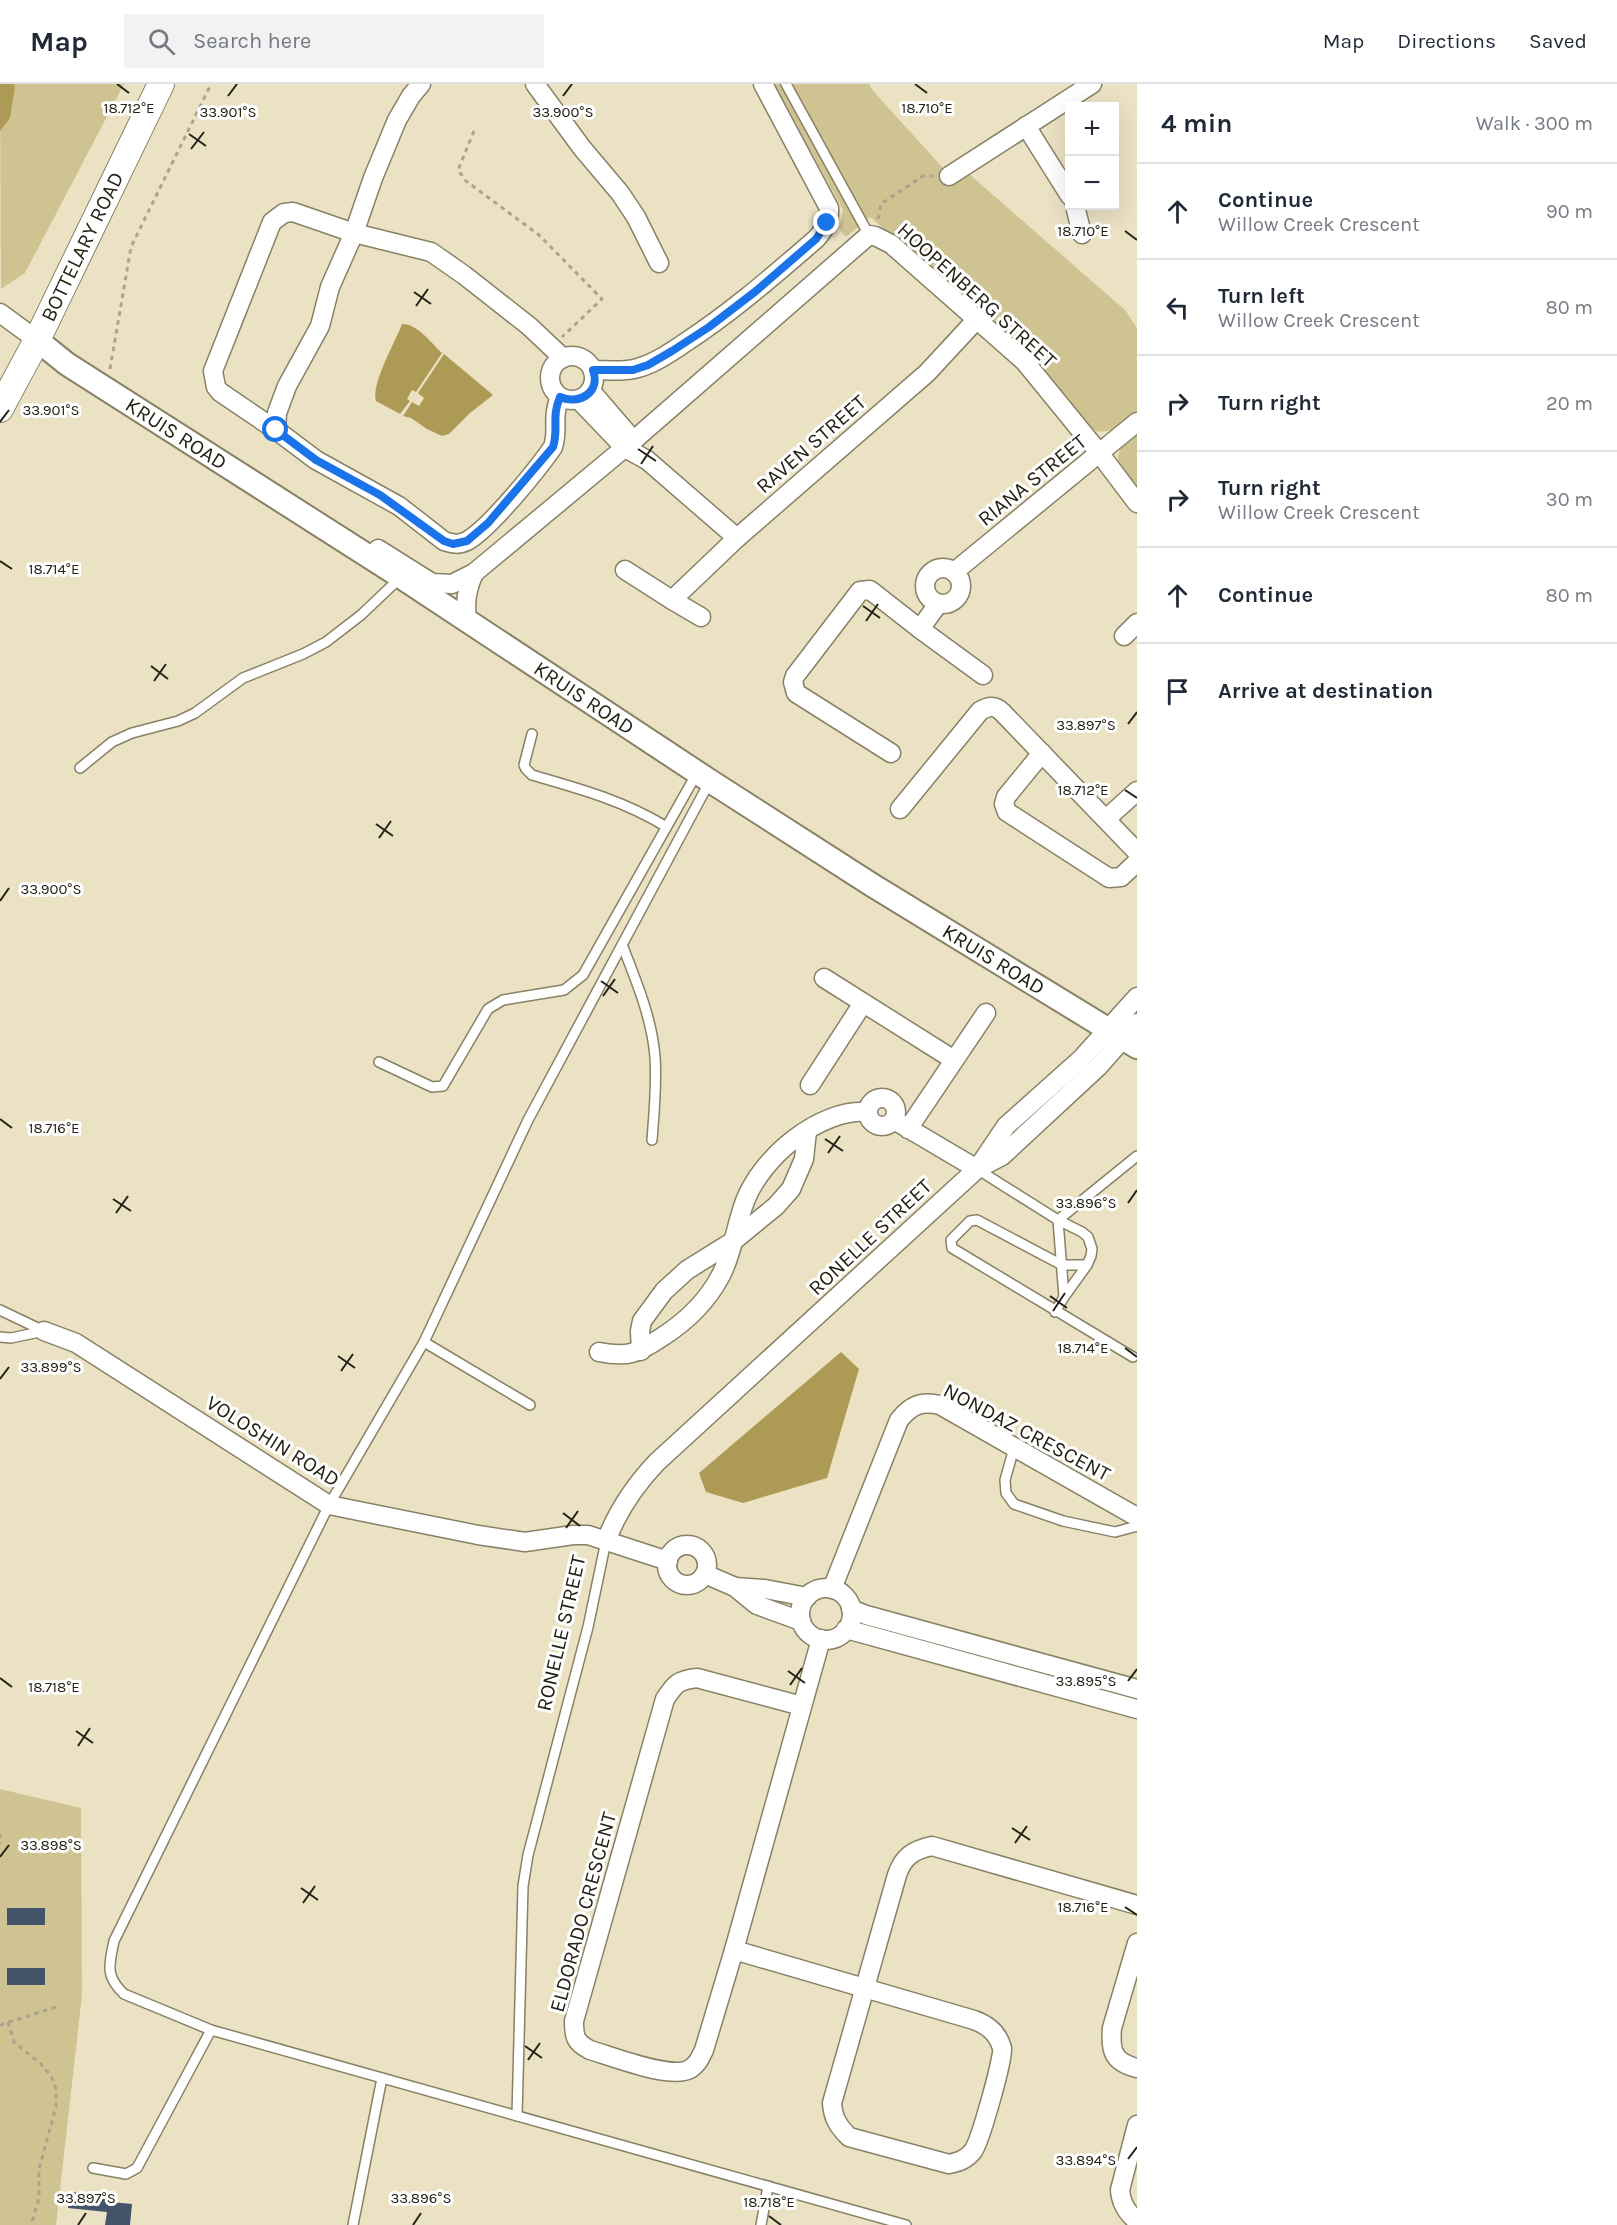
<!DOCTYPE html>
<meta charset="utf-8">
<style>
body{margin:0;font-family:Karla,sans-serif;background:#f2f2f3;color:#1f2937}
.controls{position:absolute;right:18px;top:18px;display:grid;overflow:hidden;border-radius:0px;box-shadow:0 6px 24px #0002}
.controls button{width:54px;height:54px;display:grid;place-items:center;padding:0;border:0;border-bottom:2px solid #e0e1e3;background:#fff;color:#1f2937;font:30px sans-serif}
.stop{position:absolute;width:18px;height:18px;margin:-14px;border:4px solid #1a73e8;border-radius:50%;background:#fff}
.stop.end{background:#1a73e8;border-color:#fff;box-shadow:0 2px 6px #0008}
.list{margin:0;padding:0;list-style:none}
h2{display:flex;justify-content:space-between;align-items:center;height:78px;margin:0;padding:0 24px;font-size:26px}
h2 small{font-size:20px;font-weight:400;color:#747a83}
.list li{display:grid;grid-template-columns:39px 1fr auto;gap:18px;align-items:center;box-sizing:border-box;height:96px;padding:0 24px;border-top:2px solid #e0e1e3}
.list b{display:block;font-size:22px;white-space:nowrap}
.list p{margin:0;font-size:20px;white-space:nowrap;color:#747a83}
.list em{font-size:20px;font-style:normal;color:#747a83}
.icon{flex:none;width:33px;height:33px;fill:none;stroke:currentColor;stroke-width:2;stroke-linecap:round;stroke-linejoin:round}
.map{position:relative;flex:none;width:1137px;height:2141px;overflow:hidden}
header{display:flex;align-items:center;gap:36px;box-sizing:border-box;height:84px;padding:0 30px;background:#fff;border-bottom:2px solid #e0e1e3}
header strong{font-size:28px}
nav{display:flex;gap:33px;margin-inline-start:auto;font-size:21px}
.search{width:420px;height:54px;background:#f2f2f3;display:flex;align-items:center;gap:15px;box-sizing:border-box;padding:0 21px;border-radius:0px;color:#747a83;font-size:22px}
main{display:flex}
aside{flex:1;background:#fff}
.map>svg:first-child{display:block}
.green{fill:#d0c392}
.water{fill:#ad9b55}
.building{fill:#43546a}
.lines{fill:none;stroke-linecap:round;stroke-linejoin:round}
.service-casing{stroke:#888165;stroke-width:12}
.minor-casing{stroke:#888165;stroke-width:21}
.tertiary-casing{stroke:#888165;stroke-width:26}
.secondary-casing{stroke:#888165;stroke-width:28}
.path{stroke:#aba38c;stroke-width:3;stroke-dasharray:4.5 4.5;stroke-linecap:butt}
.service{stroke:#fff;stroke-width:9}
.minor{stroke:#fff;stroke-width:18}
.tertiary{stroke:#fff;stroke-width:22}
.secondary{stroke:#fff;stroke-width:26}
.route{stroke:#1a73e8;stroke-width:8}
.ticks{fill:none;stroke:#242116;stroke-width:2}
.labels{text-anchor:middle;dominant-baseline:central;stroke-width:6;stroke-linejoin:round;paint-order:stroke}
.street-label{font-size:21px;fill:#242116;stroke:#fff}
.ticks-label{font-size:15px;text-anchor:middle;fill:#242116;stroke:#fff;stroke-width:6;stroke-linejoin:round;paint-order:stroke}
</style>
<header>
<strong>Map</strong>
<div class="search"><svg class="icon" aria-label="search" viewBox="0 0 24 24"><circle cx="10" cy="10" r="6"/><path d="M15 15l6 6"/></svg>Search here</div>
<nav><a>Map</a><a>Directions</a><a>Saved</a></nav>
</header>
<main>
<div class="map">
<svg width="1137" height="2141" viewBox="0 0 1137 2141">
<rect width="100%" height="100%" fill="#ebe2c4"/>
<g class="green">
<path d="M 0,0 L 124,0 L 25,189 L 1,205 Z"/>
<path d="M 774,0 L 869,0 L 873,7 L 944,85 L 968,89 L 1125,226 L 1137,244 L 1137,326 C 1122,339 1108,356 1087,343 L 973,222 L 870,133 L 846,153 L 839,145 L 843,126 Z"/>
<path d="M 1137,346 L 1137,407 C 1116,379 1108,373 1137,346 Z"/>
<path d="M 0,1705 L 81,1724 L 82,1911 L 56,2141 L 0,2141 Z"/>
</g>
<g class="water">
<path d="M 0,0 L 14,0 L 15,3 L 10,34 L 0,47 Z"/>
<path d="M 402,240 C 418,240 431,259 442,269 L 416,308 L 412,306 L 407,315 L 410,317 L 400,330 L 376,317 C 371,299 395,259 402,240 Z"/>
<path d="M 444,270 L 493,311 L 470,329 L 449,350 L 442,352 L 427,345 L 411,334 L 403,332 L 412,318 L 419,322 L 424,314 L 418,309 Z"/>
<path d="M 841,1268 L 859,1285 L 827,1394 L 743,1419 L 706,1408 L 699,1389 Z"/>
</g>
<g class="building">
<rect x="7" y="1824" width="38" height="17"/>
<rect x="7" y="1884" width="38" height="17"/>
<path d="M 70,2108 L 111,2112 L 111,2118 L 132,2120 L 130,2141 L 105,2141 L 107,2128 L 68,2124 Z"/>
</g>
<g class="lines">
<g class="service-casing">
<g id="service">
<path d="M 786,0 L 869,151"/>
<path d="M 532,650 L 524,681 L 526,685 L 532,691 C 580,705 622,716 665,742"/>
<path d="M 80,684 L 112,658 L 132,649 L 178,637 L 195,629 L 243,594 L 303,570 L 326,558 L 361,531 L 401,493"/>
<path d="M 623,863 C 637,899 652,935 655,973 C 657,1001 654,1029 652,1056"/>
<path d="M 379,978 L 432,1003 L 443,1002 L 488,925 L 503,916 L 564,906 L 583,891 L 697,689"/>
<path d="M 977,1085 L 1058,1136 L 1082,1148 L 1088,1153 L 1092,1165 L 1091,1172 L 1087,1181 L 1064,1213"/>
<path d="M 1058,1136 L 1137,1072"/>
<path d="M 1087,1181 L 1062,1181 L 977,1136 L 970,1137 L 951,1156 L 952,1164 L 1133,1273"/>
<path d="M 0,1226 L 44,1247"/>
<path d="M 1055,1228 L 1064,1213 L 1058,1136"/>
<path d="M 0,1253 L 11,1254 L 44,1247"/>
<path d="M 530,1321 L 424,1258 L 528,1036 L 710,697"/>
<path d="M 1014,1364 L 1005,1396 L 1006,1409 L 1014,1420 L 1063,1437 L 1115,1448 L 1137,1442"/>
<path d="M 211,1946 L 124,1910 C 105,1892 109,1881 114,1857 L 329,1421 L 424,1258"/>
<path d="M 517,2032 L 523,1802 L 528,1771 L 588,1543 L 606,1457"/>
<path d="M 93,2084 L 126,2090 L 137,2084 L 211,1946 L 906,2141"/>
<path d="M 353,2141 L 382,1994"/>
<path d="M 761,2141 L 768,2102"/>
</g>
</g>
<g class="minor-casing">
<g id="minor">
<path d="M 421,0 L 411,12 L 397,36 L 373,94 L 354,149 L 330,203 L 320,242 L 287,302 L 277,329 L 276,346 L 316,376 L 399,422 L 444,457 C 453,460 459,461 467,457 C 490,444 537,386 553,363 C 559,345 551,334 560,313"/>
<path d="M 535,0 L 582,64 L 620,109 L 636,133 L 659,179"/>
<path d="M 1026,42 L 1070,112"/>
<path d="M 949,92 L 1092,0"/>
<path d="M 1075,122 L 1082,150"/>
<path d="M 0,229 L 37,256"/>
<circle cx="572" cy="294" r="22"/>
<path d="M 593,286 C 606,286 621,288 634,285 C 652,281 668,270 683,260 C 731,229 773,192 816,155 C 824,146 830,137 829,124 L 763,0"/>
<path d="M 591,307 L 634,357"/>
<path d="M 579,316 L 625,364 L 647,376 L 737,454"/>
<path d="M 276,346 L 220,308 L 216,303 L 213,287 L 272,138 L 284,129 L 293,128 L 354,149 L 431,168 L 464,191 L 529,242 L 563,274"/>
<path d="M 378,465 L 432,499 L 452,500 L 474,489 L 634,356 L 869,151 L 875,152 L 891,160 L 1025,278 L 1100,370 L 1137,419"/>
<circle cx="943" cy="502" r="18"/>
<path d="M 625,486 L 672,516 L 737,454 L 927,289 L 977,235"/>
<path d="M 954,488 L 1137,338"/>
<path d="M 672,516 L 701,533"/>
<path d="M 938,520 L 920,545 L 983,591"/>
<path d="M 467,538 C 465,519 466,507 474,489"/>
<path d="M 1124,552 L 1137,539"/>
<path d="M 891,669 L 796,609 L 793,598 L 795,592 L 860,507 L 870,506 L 920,545"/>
<path d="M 1042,669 L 1006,713 L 1004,720 L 1007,728 L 1109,794 L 1121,793 L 1137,778"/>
<path d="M 900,725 L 980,627 C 988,622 995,621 1002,628 L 1137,768"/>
<path d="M 1106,735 L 1137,707"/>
<path d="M 824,894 L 954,976"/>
<path d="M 810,1001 L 863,919"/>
<circle cx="882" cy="1028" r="14"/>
<path d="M 894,1036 L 977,1085"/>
<path d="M 908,1045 L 986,929"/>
<path d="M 981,1083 L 1002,1072 L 1098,983 L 1137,939"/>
<path d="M 44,1247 L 76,1259 L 329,1421 L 478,1451 L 525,1458 L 573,1451 L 588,1451 L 668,1477"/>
<path d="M 641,1267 L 640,1247 L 642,1237 L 664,1207 L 687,1186 L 732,1158 L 776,1122 L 791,1105 L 804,1075 L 807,1047"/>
<path d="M 599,1268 C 628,1274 638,1269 662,1253 C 687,1237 707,1218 721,1191 C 733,1168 736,1141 745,1117 C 762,1073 819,1025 867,1028"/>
<path d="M 606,1457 C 618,1426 635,1401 657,1378 L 977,1085 L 1006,1042 L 1081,975 L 1137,913"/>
<circle cx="687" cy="1481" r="20"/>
<path d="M 705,1490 L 735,1503 L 757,1521 L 801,1537"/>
<path d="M 735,1503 L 765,1505 L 807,1513"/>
<circle cx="826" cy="1530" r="26"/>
<path d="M 832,1505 L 899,1336 C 911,1321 921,1317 940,1321 L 1137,1433"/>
<path d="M 851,1525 L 866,1531 L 1137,1605"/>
<path d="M 846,1545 L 1137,1625"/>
<path d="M 802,1622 L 697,1594 C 678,1596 675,1600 665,1615 L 574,1937 C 574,1953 575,1958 590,1966 C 611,1972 671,1996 690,1985 C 698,1980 700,1974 704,1966 L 734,1866 L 821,1555"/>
<path d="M 1137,1859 L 1112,1944 C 1110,1967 1113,1978 1137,1984"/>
<path d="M 734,1866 L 974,1936 C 988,1941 998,1949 1002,1964 C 1004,1973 980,2058 973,2067 C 966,2076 958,2078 949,2080 L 849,2053 C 838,2042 833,2034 832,2019 L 897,1791 C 903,1773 913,1766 932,1762 L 1137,1821"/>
<path d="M 1137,2041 L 1120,2106 C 1121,2119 1127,2129 1137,2137"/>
</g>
</g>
<g class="tertiary-casing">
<g id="tertiary">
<path id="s1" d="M 37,256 L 67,280 L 401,493 L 710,697 L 872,801 L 1137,963"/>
</g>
</g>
<g class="secondary-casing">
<g id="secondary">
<path id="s2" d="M 0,325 L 37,256 L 161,0"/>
</g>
</g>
<g class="path">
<path d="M 474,47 L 458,86 L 466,97 L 539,151 L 602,215 L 562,253"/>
<path d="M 878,135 L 881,120 L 923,92 L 934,92"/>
<path d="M 110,285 L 131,163 L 211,0"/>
<path d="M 0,1750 L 0,1760"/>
<path d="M 8,1938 L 14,1958 L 41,1980 L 51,1992 L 56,2005 L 56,2023 L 39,2085 L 39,2114 L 31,2141"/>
<path d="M 0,1941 L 56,1923"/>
</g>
<use href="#service" class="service"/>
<use href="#minor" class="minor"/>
<use href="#tertiary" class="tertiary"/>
<use href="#secondary" class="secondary"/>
</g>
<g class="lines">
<path class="route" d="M 276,346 L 316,376 L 380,411 L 444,457 L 453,460 L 467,457 L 488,439 L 553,363 C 559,345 551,334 560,313 C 579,321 601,309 593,286 L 633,286 L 648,281 L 672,267 L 709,243 L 756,207 L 816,155 L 827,139"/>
</g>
<path class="ticks" d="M 117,0 L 129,9M 915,0 L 927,9M 228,12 L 237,0M 563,12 L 572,0M 189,50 L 206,62M 191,65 L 204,48M 1125,147 L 1137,156M 414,208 L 431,220M 416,222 L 428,205M 0,338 L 9,326M 638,365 L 656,377M 641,380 L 653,362M 0,477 L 12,485M 863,522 L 880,534M 866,537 L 878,520M 151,582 L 168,595M 154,597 L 166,580M 1128,640 L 1137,628M 1125,706 L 1137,714M 376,740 L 393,752M 379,754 L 391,737M 0,817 L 9,804M 601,897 L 618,909M 603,912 L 615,895M 0,1035 L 12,1044M 825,1055 L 843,1067M 828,1069 L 840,1052M 113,1115 L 131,1127M 1128,1119 L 1137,1106M 116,1129 L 128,1112M 1050,1212 L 1067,1224M 1053,1227 L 1065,1209M 1125,1264 L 1137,1273M 338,1272 L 355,1284M 341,1287 L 353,1270M 0,1295 L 9,1283M 563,1429 L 580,1442M 566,1444 L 578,1427M 788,1587 L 805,1599M 0,1594 L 12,1603M 1128,1597 L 1137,1585M 790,1601 L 802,1584M 76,1647 L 93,1659M 78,1662 L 90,1644M 1012,1744 L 1030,1756M 1015,1759 L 1027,1742M 0,1773 L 9,1761M 301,1804 L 318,1816M 303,1819 L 315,1802M 1125,1823 L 1137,1831M 525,1962 L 542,1974M 528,1976 L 540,1959M 1128,2075 L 1137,2063M 769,2132 L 781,2141M 78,2141 L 86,2129M 413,2141 L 421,2129"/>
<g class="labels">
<g class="street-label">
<text stroke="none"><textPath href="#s2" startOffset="182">BOTTELARY ROAD</textPath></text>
<text transform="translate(977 211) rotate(42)">HOOPENBERG STREET</text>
<text stroke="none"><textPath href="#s1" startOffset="168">KRUIS ROAD</textPath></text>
<text transform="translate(811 360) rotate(-41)">RAVEN STREET</text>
<text transform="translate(1032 396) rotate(-39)">RIANA STREET</text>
<text stroke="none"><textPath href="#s1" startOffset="654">KRUIS ROAD</textPath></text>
<text stroke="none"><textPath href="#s1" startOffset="1140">KRUIS ROAD</textPath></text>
<text transform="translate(870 1153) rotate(-43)">RONELLE STREET</text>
<text transform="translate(1027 1348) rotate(28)">NONDAZ CRESCENT</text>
<text transform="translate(273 1357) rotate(32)">VOLOSHIN ROAD</text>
<text transform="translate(561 1549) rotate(-77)">RONELLE STREET</text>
<text transform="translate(583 1828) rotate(-75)">ELDORADO CRESCENT</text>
</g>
</g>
<g class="ticks-label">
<text x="129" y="29">18.712°E</text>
<text x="927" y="29">18.710°E</text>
<text x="228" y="33">33.901°S</text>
<text x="563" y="33">33.900°S</text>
<text x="1083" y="152">18.710°E</text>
<text x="51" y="331">33.901°S</text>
<text x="54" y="490">18.714°E</text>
<text x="1086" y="646">33.897°S</text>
<text x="1083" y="711">18.712°E</text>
<text x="51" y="810">33.900°S</text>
<text x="54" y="1049">18.716°E</text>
<text x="1086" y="1124">33.896°S</text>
<text x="1083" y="1269">18.714°E</text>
<text x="51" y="1288">33.899°S</text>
<text x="1086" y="1602">33.895°S</text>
<text x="54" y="1608">18.718°E</text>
<text x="51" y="1766">33.898°S</text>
<text x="1083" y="1828">18.716°E</text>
<text x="1086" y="2081">33.894°S</text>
<text x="86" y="2119">33.897°S</text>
<text x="421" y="2119">33.896°S</text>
<text x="769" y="2123">18.718°E</text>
</g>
</svg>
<div class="controls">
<button>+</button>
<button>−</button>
</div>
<div class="stop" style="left:276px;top:346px"></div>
<div class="stop end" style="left:827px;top:139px"></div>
</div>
<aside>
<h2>4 min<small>Walk · 300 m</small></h2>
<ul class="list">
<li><svg class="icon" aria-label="ahead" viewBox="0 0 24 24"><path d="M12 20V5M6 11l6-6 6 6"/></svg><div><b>Continue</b><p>Willow Creek Crescent</p></div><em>90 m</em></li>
<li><svg class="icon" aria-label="left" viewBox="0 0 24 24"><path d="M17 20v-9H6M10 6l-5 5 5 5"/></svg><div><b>Turn left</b><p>Willow Creek Crescent</p></div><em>80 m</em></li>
<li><svg class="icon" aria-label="right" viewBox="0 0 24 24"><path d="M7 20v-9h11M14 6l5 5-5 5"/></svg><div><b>Turn right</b></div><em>20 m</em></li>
<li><svg class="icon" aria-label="right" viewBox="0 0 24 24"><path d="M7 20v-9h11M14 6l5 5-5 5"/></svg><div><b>Turn right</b><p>Willow Creek Crescent</p></div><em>30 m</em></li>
<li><svg class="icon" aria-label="ahead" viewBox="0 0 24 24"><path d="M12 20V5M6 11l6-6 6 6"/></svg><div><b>Continue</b></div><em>80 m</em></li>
<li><svg class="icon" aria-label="arrive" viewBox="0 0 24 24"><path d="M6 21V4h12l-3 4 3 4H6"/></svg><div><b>Arrive at destination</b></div></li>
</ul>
</aside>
</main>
